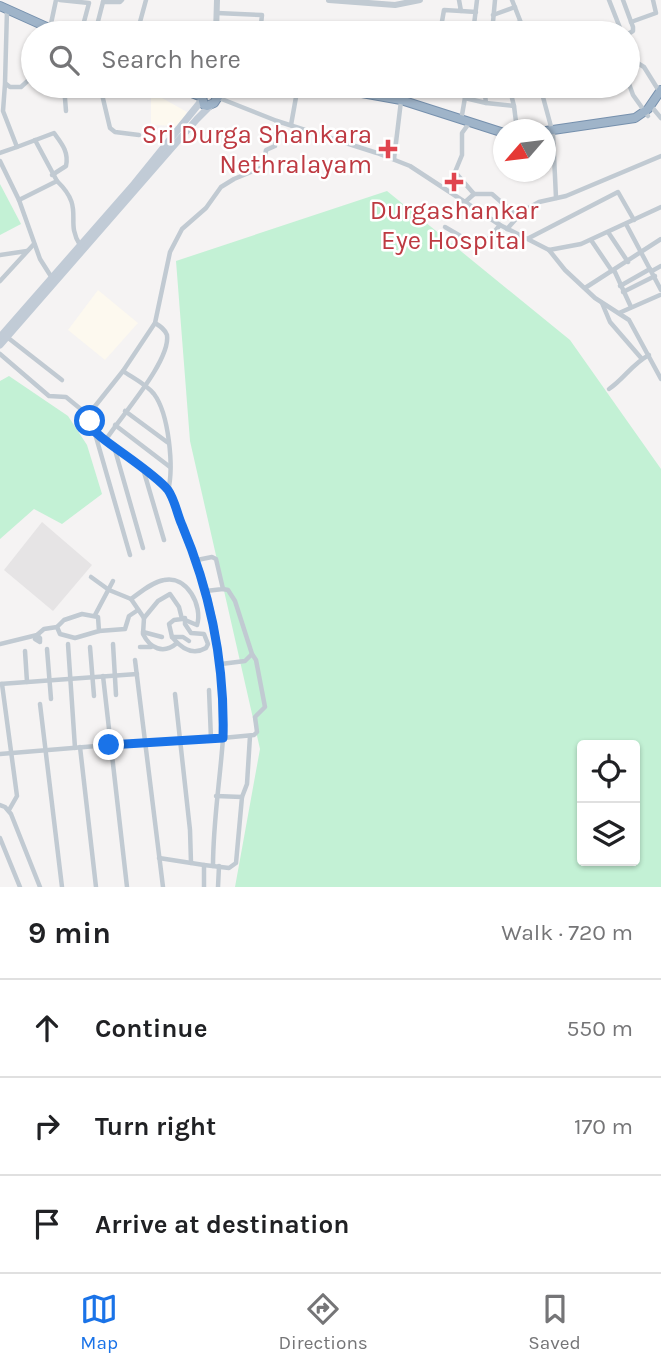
<!DOCTYPE html>
<meta charset="utf-8">
<style>
body{margin:0;font-family:Karla,sans-serif;background:#f2f2f2;color:#202124}
.controls{position:absolute;right:21px;bottom:21px;display:grid;overflow:hidden;border-radius:7px;box-shadow:0 2px 5px #0004}
.controls button{width:63px;height:63px;display:grid;place-items:center;padding:0;border:0;border-bottom:2px solid #e0e0e0;background:#fff;color:#202124;font:35px sans-serif}
.compass{position:absolute;left:493px;top:119px;width:63px;height:63px;border-radius:50%;background:#fff;box-shadow:0 2px 5px #0004;rotate:242deg}
.stop{position:absolute;width:21px;height:21px;margin:-16px;border:5px solid #1a73e8;border-radius:50%;background:#fff}
.stop.end{background:#1a73e8;border-color:#fff;box-shadow:0 2px 7px #0008}
.list{margin:0;padding:0;list-style:none}
h2{display:flex;justify-content:space-between;align-items:center;height:91px;margin:0;padding:0 28px;font-size:30px}
h2 small{font-size:23px;font-weight:400;color:#757577}
.list li{display:grid;grid-template-columns:46px 1fr auto;gap:21px;align-items:center;box-sizing:border-box;height:98px;padding:0 28px;border-top:2px solid #e0e0e0}
.list b{display:block;font-size:26px;white-space:nowrap}
.list em{font-size:23px;font-style:normal;color:#757577}
.icon{flex:none;width:38px;height:38px;fill:none;stroke:currentColor;stroke-width:2;stroke-linecap:round;stroke-linejoin:round}
.map{position:relative;flex:none;width:661px;height:887px;overflow:hidden}
.search{position:absolute;background:#fff;box-shadow:0 2px 5px #0004;left:21px;right:21px;top:21px;height:77px;display:flex;align-items:center;gap:18px;box-sizing:border-box;padding:0 24px;border-radius:38px;color:#757577;font-size:26px}
.sheet{height:385px;background:#fff}
nav{display:flex;justify-content:space-around;align-items:center;box-sizing:border-box;height:98px;border-top:2px solid #e0e0e0;background:#fff;font-size:19px;color:#757577}
nav a{display:grid;justify-items:center;gap:4px}
nav .on{color:#1a73e8}
.map>svg:first-child{display:block}
.commercial{fill:#fdf9ef}
.education{fill:#e6e4e5}
.green{fill:#c3f1d5;fill-rule:evenodd}
.lines{fill:none;stroke-linecap:round;stroke-linejoin:round}
.trunk-casing{stroke:#7690ad;stroke-width:10}
.minor{stroke:#c1cad2;stroke-width:4.5}
.tertiary{stroke:#c1cad2;stroke-width:6}
.secondary{stroke:#c1cbd6;stroke-width:7}
.trunk{stroke:#9fb4c9;stroke-width:8}
.route{stroke:#1a73e8;stroke-width:9}
.health-dot{fill:#e0444e;stroke:#fff;stroke-width:2.5}
.labels{text-anchor:middle;dominant-baseline:central;stroke-width:5;stroke-linejoin:round;paint-order:stroke}
.health-label{font-size:26px;fill:#be3a42;stroke:#fff;text-anchor:end}
</style>
<div class="map">
<svg width="661" height="887" viewBox="0 0 661 887">
<rect width="100%" height="100%" fill="#f5f3f3"/>
<g class="commercial">
<path d="M 151,98 L 162,98 L 187,112 L 180,126 L 151,125 Z"/>
<path d="M 98,290 L 138,323 L 105,360 L 68,330 Z"/>
</g>
<path class="education" d="M 42,522 L 92,565 L 53,611 L 4,570 Z"/>
<g class="green">
<path d="M 0,184 L 21,224 L 0,235 Z"/>
<path d="M 387,191 L 570,340 L 661,469 L 661,887 L 235,887 L 260,749 L 190,441 L 176,261 ZM 582,745 L 635,745 L 635,861 L 582,861 Z"/>
<path d="M 9,376 L 68,416 L 87,445 L 102,494 L 62,524 L 34,509 L 0,539 L 0,381 Z"/>
</g>
<g class="lines">
<g class="trunk-casing">
<g id="trunk">
<path d="M 0,6 L 60,33"/>
<path d="M 174,86 L 202,97"/>
<path d="M 208,86 L 202,97 L 204,105 L 207,106 L 214,103 L 225,86"/>
<path d="M 323,86 L 401,100 L 504,133"/>
<path d="M 546,131 L 635,118 L 648,109 L 661,90"/>
</g>
</g>
<g class="minor">
<path d="M 60,0 L 89,3 L 81,33"/>
<path d="M 512,0 L 525,33"/>
<path d="M 609,0 L 622,33"/>
<path d="M 623,0 L 633,27 L 633,31 L 628,34"/>
<path d="M 103,2 L 120,2 L 122,0"/>
<path d="M 7,10 L 5,83 L 10,87 L 21,87 L 33,76"/>
<path d="M 461,11 L 476,12"/>
<path d="M 217,13 L 262,15 L 260,33"/>
<path d="M 493,15 L 515,7"/>
<path d="M 631,22 L 656,13 L 653,0"/>
<path d="M 441,28 L 473,32"/>
<path d="M 491,29 L 500,26 L 501,29 L 520,22"/>
<path d="M 49,33 L 56,0"/>
<path d="M 95,33 L 103,2"/>
<path d="M 137,33 L 146,0"/>
<path d="M 440,33 L 444,10 L 461,11 L 459,0"/>
<path d="M 473,33 L 477,0"/>
<path d="M 492,33 L 495,0"/>
<path d="M 628,50 L 631,59 L 628,69"/>
<path d="M 631,59 L 644,67 L 659,91"/>
<path d="M 628,81 L 633,95 L 648,116"/>
<path d="M 64,86 L 66,111"/>
<path d="M 100,86 L 110,128 L 115,132 L 139,135"/>
<path d="M 488,86 L 484,87 L 486,103 L 514,106 L 509,86"/>
<path d="M 540,86 L 553,134 L 556,198"/>
<path d="M 509,88 L 526,86"/>
<path d="M 219,98 L 277,121 L 377,153 L 410,166 L 500,225 L 549,250 L 581,244 L 661,207"/>
<path d="M 465,98 L 486,103"/>
<path d="M 514,106 L 517,130"/>
<path d="M 651,106 L 661,118"/>
<path d="M 462,115 L 467,86"/>
<path d="M 291,125 L 298,86"/>
<path d="M 17,147 L 54,133 C 62,144 69,152 66,166 L 52,175"/>
<path d="M 0,153 L 17,147 L 3,111 L 5,84"/>
<path d="M 394,159 L 401,101"/>
<path d="M 0,161 L 19,200 L 57,181 L 35,140"/>
<path d="M 57,181 C 86,209 64,220 80,245"/>
<path d="M 474,194 L 492,194 L 517,216"/>
<path d="M 19,200 L 40,259 L 52,278"/>
<path d="M 464,203 L 474,194 L 455,172 L 462,155 L 462,133 L 470,122"/>
<path d="M 626,224 L 661,290"/>
<path d="M 445,227 L 481,248 L 500,225"/>
<path d="M 507,229 L 523,211 L 539,202 L 566,196 L 661,156"/>
<path d="M 608,232 L 628,262"/>
<path d="M 529,238 L 618,192 L 634,220"/>
<path d="M 591,240 L 612,271"/>
<path d="M 549,250 L 565,270 L 595,298 L 629,320 L 661,379"/>
<path d="M 0,255 L 27,251"/>
<path d="M 614,270 L 631,307"/>
<path d="M 652,271 L 661,266"/>
<path d="M 0,281 L 34,244"/>
<path d="M 620,286 L 650,269"/>
<path d="M 585,288 L 661,239"/>
<path d="M 623,292 L 655,276"/>
<path d="M 602,303 L 610,322 L 642,359"/>
<path d="M 619,313 L 660,295"/>
<path d="M 7,337 L 62,380"/>
<path d="M 0,354 L 49,396 L 66,397 L 88,415"/>
<path d="M 123,371 C 133,378 146,384 154,394 C 169,414 174,467 168,491"/>
<path d="M 609,389 C 624,379 632,364 649,355"/>
<path d="M 125,411 L 167,442"/>
<path d="M 115,425 L 170,467"/>
<path d="M 94,430 L 130,555"/>
<path d="M 105,441 C 120,417 171,361 167,335 C 165,329 160,326 155,323"/>
<path d="M 115,450 L 143,548"/>
<path d="M 144,472 L 164,540"/>
<path d="M 197,560 L 212,557 L 216,559 L 223,589 L 206,591"/>
<path d="M 91,577 L 109,590 L 131,599 C 141,592 152,582 164,580 C 187,575 203,606 197,625 L 185,620"/>
<path d="M 131,599 L 144,618 L 158,601 L 170,594 L 179,607 L 182,619 L 174,620 L 169,624 L 172,637 C 181,648 192,656 206,648 L 208,644 L 204,634 L 191,633 L 185,624 L 185,618 L 182,619"/>
<path d="M 82,614 L 98,617 L 99,631 L 75,638 L 60,634 L 57,627 L 64,620 Z"/>
<path d="M 95,615 L 113,581"/>
<path d="M 144,618 L 143,634 C 150,648 163,655 177,643"/>
<path d="M 99,631 L 125,629 L 129,616 L 138,610"/>
<path d="M 143,632 L 162,637"/>
<path d="M 37,635 L 40,638 L 40,642 L 35,639 Z"/>
<path d="M 172,637 L 183,637 L 189,641"/>
<path d="M 0,644 L 37,635 L 44,629 L 57,627"/>
<path d="M 68,644 L 75,748"/>
<path d="M 113,644 L 116,695"/>
<path d="M 90,647 L 94,696"/>
<path d="M 140,647 L 151,647"/>
<path d="M 47,649 L 51,699"/>
<path d="M 25,651 L 27,682"/>
<path d="M 135,660 L 163,887"/>
<path d="M 221,664 L 245,661 L 252,654 L 235,601 L 228,590 L 223,589"/>
<path d="M 103,676 L 127,887"/>
<path d="M 0,684 L 137,674"/>
<path d="M 2,684 L 17,796 L 9,810"/>
<path d="M 209,690 L 211,739"/>
<path d="M 175,694 L 190,830 L 191,863"/>
<path d="M 40,704 L 62,887"/>
<path d="M 80,747 L 96,887"/>
<path d="M 0,754 L 145,742 L 180,742 L 254,735 L 257,732 L 255,717 L 265,707 L 256,660 L 252,654"/>
<path d="M 242,797 L 247,784 L 250,736"/>
<path d="M 0,805 L 5,807 L 11,814 L 40,887"/>
<path d="M 0,838 L 20,887"/>
<path d="M 159,858 L 204,865 L 204,887"/>
<path d="M 204,865 L 229,868 L 236,863 L 242,797 L 216,796"/>
<path d="M 213,866 C 213,822 220,781 223,738 C 227,672 214,594 186,534 C 180,521 177,502 168,490 C 154,473 119,452 101,437 L 93,430 L 88,415 L 123,371 L 155,323 L 170,252 L 182,229 L 206,208 L 221,187 L 234,179 L 263,167 L 266,150 L 275,146 L 277,121"/>
<path d="M 218,887 L 219,866"/>
</g>
<g class="tertiary">
<path d="M 329,0 L 395,5 L 420,0"/>
<path d="M 216,33 L 217,0"/>
</g>
<g class="secondary">
<path d="M 0,337 L 134,184 L 202,100"/>
<path d="M 0,345 L 197,119 L 211,105"/>
</g>
<use href="#trunk" class="trunk"/>
</g>
<g class="lines">
<path class="route" d="M 90,421 L 93,430 L 101,437 C 118,451 155,474 168,490 C 175,500 177,514 182,525 C 211,594 225,664 223,738 L 109,745"/>
</g>
<g class="health-dot">
<path d="M384.5 138.5h7v7h7v7h-7v7h-7v-7h-7v-7h7z"/>
<path d="M450.5 171.5h7v7h7v7h-7v7h-7v-7h-7v-7h7z"/>
</g>
<g class="labels">
<g class="health-label">
<text x="372" y="134">Sri Durga Shankara<tspan x="372" dy="30">Nethralayam</tspan></text>
<text x="454" y="210" text-anchor="middle">Durgashankar<tspan x="454" dy="30">Eye Hospital</tspan></text>
</g>
</g>
</svg>
<div class="controls">
<button><svg class="icon" aria-label="locate" viewBox="0 0 24 24"><circle cx="12" cy="12" r="6"/><path d="M12 2v4M12 18v4M2 12h4M18 12h4"/></svg></button>
<button><svg class="icon" aria-label="layers" viewBox="0 0 24 24"><path d="M12 4l9 5-9 5-9-5zM3 14l9 5 9-5"/></svg></button>
</div>
<svg class="compass" viewBox="-18 -18 36 36"><path d="M0-13l5 13h-10z" fill="#e53935"/><path d="M0 13l5-13h-10z" fill="#757577"/></svg>
<div class="stop" style="left:90px;top:421px"></div>
<div class="stop end" style="left:109px;top:745px"></div>
<div class="search"><svg class="icon" aria-label="search" viewBox="0 0 24 24"><circle cx="10" cy="10" r="6"/><path d="M15 15l6 6"/></svg>Search here</div>
</div>
<section class="sheet">
<h2>9 min<small>Walk · 720 m</small></h2>
<ul class="list">
<li><svg class="icon" aria-label="ahead" viewBox="0 0 24 24"><path d="M12 20V5M6 11l6-6 6 6"/></svg><div><b>Continue</b></div><em>550 m</em></li>
<li><svg class="icon" aria-label="right" viewBox="0 0 24 24"><path d="M7 20v-9h11M14 6l5 5-5 5"/></svg><div><b>Turn right</b></div><em>170 m</em></li>
<li><svg class="icon" aria-label="arrive" viewBox="0 0 24 24"><path d="M6 21V4h12l-3 4 3 4H6"/></svg><div><b>Arrive at destination</b></div></li>
</ul>
</section>
<nav>
<a class="on"><svg class="icon" aria-label="map" viewBox="0 0 24 24"><path d="M3 6l6-2 6 2 6-2v14l-6 2-6-2-6 2zM9 4v14M15 6v14"/></svg>Map</a>
<a><svg class="icon" aria-label="directions" viewBox="0 0 24 24"><path d="M12 3l9 9-9 9-9-9zM9 14v-3h6M13 9l2 2-2 2"/></svg>Directions</a>
<a><svg class="icon" aria-label="saved" viewBox="0 0 24 24"><path d="M7 4h10v16l-5-4-5 4z"/></svg>Saved</a>
</nav>
